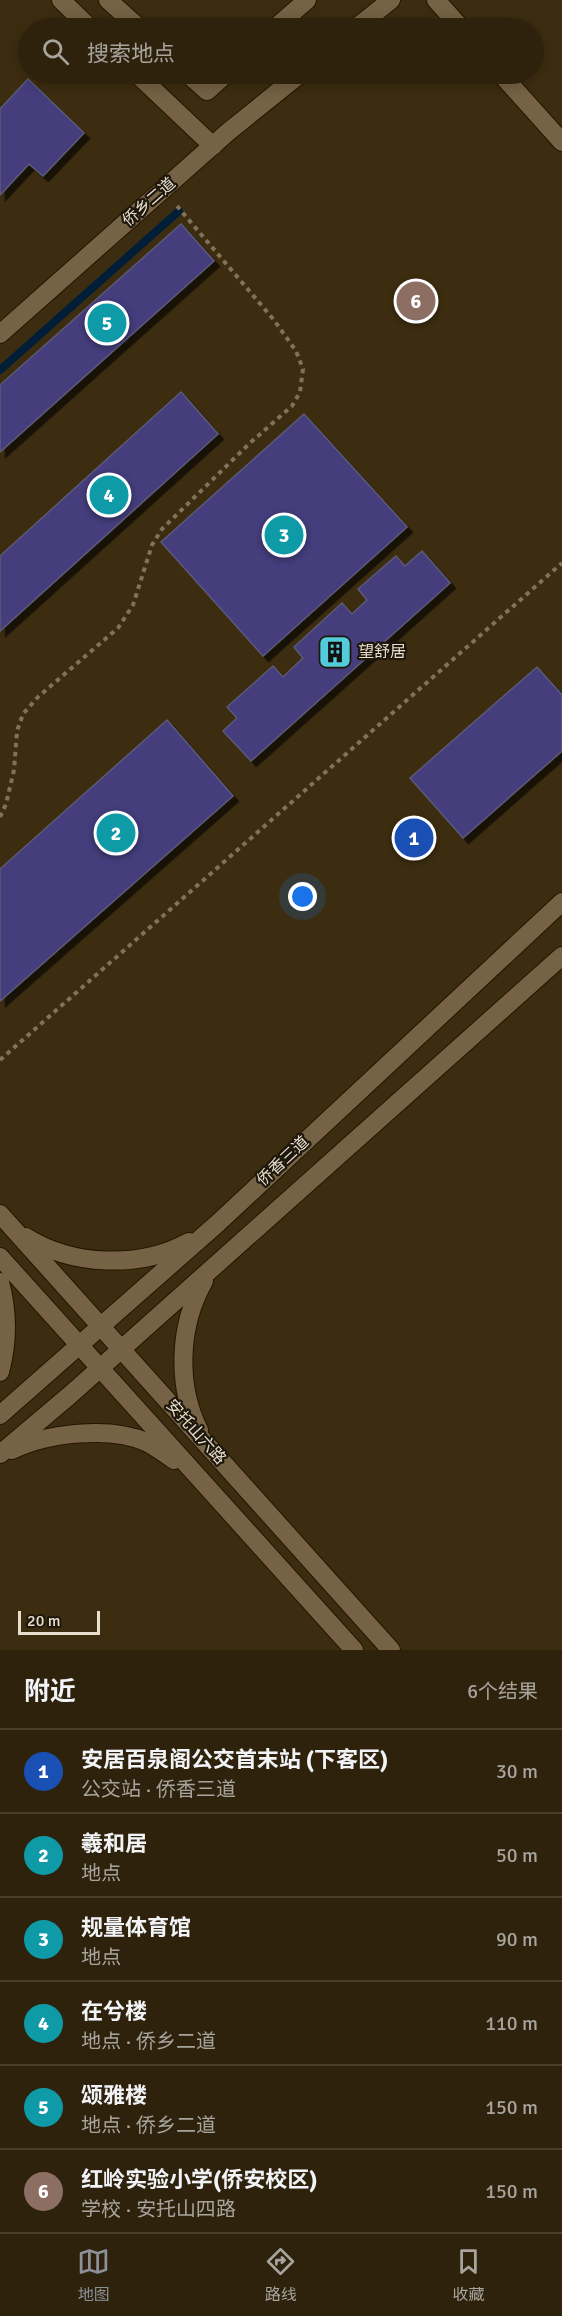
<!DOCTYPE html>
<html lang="zh">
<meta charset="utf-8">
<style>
body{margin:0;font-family:Signika,"Noto Sans SC",sans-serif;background:#3a2f1a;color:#f1f3f6}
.scale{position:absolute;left:18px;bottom:15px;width:82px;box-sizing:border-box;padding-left:6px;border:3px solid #e8decd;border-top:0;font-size:16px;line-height:21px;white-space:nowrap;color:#e8decd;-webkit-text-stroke:4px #1e170b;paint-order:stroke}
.you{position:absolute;left:303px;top:897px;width:21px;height:21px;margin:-15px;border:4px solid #fff;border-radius:50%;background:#1a73e8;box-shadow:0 0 0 9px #1a73e833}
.badge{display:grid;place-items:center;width:39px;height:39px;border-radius:50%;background:#8c9099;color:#fff;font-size:20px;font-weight:700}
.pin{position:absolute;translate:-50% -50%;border:3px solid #fff;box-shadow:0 2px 6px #0006}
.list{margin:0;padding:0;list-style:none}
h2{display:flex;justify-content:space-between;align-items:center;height:78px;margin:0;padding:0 24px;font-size:26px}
h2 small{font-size:20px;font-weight:400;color:#a7a49d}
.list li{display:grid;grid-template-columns:39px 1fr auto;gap:18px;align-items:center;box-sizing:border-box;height:84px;padding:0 24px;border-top:2px solid #493f2d}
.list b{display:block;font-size:22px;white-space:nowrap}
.list p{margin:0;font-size:20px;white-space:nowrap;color:#a7a49d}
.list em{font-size:20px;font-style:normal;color:#a7a49d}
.icon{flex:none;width:33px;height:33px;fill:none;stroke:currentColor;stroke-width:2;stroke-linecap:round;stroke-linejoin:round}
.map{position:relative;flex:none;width:562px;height:1650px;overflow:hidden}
.search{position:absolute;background:#2e220c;box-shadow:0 3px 15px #0003;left:18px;right:18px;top:18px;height:66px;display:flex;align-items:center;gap:15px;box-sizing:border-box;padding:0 21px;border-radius:33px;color:#a7a49d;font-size:22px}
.sheet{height:582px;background:#2e220c}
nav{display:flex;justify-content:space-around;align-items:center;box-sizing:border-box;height:84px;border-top:2px solid #493f2d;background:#2e220c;font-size:16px;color:#a7a49d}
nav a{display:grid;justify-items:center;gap:3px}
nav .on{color:#8c9099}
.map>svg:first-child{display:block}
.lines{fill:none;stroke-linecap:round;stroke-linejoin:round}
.stream{stroke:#001e38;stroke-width:8}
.building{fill:#443c7b;stroke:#5b5a79;stroke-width:1.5;filter:url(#shadow)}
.minor-casing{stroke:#241400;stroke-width:20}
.tertiary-casing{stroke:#241400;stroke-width:20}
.path{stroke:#80735a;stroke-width:4;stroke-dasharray:4.5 4.5;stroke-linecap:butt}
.minor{stroke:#766345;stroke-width:18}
.tertiary{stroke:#766345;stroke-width:18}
.labels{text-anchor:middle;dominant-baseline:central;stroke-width:4.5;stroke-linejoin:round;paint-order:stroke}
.street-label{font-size:16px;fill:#e8decd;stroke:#1e170b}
.poi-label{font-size:16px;fill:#e8decd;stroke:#1e170b;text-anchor:start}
</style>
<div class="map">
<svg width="562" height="1650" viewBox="0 0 562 1650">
<defs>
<filter id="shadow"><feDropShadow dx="5.5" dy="5.5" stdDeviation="0" flood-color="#0009"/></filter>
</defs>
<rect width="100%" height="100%" fill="#3d2d10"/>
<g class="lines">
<path class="stream" d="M 0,370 L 179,211"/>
</g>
<g class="building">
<path d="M 28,79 L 84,133 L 43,176 L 29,164 L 0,195 L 0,109 Z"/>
<path d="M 181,224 L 214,261 L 0,452 L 0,385 Z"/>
<path d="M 181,392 L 218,434 L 0,631 L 0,556 Z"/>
<path d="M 304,414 L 407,527 L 263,656 L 161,542 Z"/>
<path d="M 422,551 L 450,583 L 251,761 L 223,731 L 237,718 L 227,707 L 273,666 L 283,677 L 303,658 L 294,647 L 342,603 L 352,614 L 367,600 L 358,589 L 396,556 L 405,566 Z"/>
<path d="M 537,667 L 562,695 L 562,751 L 463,838 L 410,778 Z"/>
<path d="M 167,720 L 233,796 L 0,1001 L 0,869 Z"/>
</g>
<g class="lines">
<g class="minor-casing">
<g id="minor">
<path d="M 61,0 L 90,28"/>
<path d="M 108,0 L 139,28"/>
<path d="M 275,28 L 307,0"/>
<path d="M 137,74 L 213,146"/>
<path d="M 188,74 L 207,91 L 226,74"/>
</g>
</g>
<g class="tertiary-casing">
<g id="tertiary">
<path d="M 436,0 L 461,28"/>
<path d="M 356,28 L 391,0"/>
<path d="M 501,74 L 562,142"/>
<path d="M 0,334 L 228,132 L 300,74"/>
<path d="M 0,1214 L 391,1650"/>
<path d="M 26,1237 C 72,1266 140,1269 189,1242"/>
<path d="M 0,1257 L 354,1650"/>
<path d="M 0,1282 C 8,1312 8,1342 0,1372"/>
<path d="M 0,1415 L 218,1223 L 562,902"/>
<path d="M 199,1430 C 176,1384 179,1325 204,1281"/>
<path d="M 12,1450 C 47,1433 110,1426 146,1442 C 156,1447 165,1454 174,1460"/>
<path d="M 0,1454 L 70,1395 L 562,956"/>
</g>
</g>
<g class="path">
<path d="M 0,817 L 6,804 L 14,770 L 17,731 L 23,714 L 38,697 L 118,628 L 133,605 L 152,545 L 162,529 L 250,443 L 292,406 L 300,392 L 303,369 L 296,351 L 274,320 L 177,206"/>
<path d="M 0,1060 L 562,563"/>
</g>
<use href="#minor" class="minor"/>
<use href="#tertiary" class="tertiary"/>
</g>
<defs>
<g id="building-square" transform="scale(1.725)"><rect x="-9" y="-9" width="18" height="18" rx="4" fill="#53cbdb" stroke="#1e170b"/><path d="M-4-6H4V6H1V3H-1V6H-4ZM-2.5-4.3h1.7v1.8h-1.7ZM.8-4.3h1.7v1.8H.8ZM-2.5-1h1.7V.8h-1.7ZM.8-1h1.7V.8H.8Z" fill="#111"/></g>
</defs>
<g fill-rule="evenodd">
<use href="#building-square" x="335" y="652"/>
</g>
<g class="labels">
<g class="street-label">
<text transform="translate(149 202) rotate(-41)">侨乡二道</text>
<text transform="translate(283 1161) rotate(-43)">侨香三道</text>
<text transform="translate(196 1432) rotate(48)">安托山六路</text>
</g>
<g class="poi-label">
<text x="358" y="652">望舒居</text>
</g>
</g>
</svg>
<div class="scale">20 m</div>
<div class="you"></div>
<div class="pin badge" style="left:414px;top:838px;background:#1a4fb4">1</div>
<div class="pin badge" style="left:116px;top:833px;background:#0f9aa8">2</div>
<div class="pin badge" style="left:284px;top:535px;background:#0f9aa8">3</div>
<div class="pin badge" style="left:109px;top:495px;background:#0f9aa8">4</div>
<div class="pin badge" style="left:107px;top:323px;background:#0f9aa8">5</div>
<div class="pin badge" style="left:416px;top:301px;background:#8d6e63">6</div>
<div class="search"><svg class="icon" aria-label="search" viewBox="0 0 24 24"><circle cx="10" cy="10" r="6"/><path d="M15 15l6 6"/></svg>搜索地点</div>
</div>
<section class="sheet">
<h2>附近<small>6个结果</small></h2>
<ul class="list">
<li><span class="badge" style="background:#1a4fb4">1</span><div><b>安居百泉阁公交首末站 (下客区)</b><p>公交站 · 侨香三道</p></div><em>30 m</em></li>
<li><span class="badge" style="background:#0f9aa8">2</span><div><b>羲和居</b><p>地点</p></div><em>50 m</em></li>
<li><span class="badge" style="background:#0f9aa8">3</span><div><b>规量体育馆</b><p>地点</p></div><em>90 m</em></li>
<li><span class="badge" style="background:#0f9aa8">4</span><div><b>在兮楼</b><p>地点 · 侨乡二道</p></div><em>110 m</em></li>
<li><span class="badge" style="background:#0f9aa8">5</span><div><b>颂雅楼</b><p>地点 · 侨乡二道</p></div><em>150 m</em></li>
<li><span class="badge" style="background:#8d6e63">6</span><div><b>红岭实验小学(侨安校区)</b><p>学校 · 安托山四路</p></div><em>150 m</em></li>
</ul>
</section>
<nav>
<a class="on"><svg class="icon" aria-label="map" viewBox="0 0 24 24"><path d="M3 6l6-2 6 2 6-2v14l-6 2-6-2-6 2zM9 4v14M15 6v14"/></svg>地图</a>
<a><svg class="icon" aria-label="directions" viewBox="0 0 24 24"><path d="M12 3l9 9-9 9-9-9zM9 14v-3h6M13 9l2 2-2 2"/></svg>路线</a>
<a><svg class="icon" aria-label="saved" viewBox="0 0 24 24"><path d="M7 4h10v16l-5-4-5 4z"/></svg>收藏</a>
</nav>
